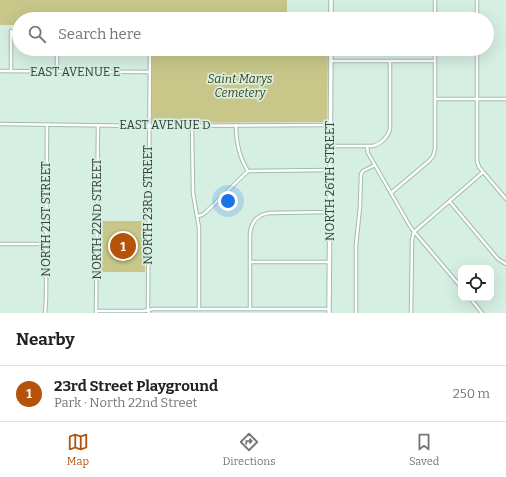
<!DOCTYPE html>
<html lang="en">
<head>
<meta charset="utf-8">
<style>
  :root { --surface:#fff; --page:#f2f2f2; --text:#222; --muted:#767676; --line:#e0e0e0; --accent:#b45309 }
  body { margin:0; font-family:Bitter,serif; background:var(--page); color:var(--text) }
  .controls { position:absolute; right:12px; bottom:12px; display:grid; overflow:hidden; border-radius:8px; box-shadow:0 4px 16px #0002 }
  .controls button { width:36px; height:36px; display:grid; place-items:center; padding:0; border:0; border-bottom:1px solid var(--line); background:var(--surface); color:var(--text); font:20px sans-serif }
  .you { position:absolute; left:228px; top:201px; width:14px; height:14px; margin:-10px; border:3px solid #fff; border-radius:50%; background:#1a73e8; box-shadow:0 0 0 6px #1a73e833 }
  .badge { display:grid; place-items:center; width:26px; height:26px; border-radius:50%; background:var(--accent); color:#fff; font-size:13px; font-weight:700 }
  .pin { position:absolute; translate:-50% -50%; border:2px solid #fff; box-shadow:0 1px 4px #0006 }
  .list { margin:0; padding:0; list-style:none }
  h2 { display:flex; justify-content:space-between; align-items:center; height:52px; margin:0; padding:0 16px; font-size:17px }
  h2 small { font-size:13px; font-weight:400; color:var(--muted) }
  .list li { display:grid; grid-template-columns:26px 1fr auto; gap:12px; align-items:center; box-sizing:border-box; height:56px; padding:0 16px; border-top:1px solid var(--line) }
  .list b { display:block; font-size:15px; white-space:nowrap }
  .list p { margin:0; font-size:13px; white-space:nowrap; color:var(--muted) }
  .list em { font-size:13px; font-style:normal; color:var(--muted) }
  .icon { flex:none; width:22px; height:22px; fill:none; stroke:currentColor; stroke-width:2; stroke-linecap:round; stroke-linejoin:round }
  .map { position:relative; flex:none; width:506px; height:313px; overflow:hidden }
  .search { position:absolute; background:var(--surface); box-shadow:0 4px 16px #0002; left:12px; right:12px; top:12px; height:44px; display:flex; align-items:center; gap:10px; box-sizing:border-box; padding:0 14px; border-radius:22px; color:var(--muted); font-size:15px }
  .sheet { height:108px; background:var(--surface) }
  nav { display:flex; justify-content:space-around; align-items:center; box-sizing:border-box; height:56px; border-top:1px solid var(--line); background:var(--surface); font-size:11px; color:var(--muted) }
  nav a { display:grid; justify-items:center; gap:2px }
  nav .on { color:var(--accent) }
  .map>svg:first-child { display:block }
  .green { fill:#c8c789 }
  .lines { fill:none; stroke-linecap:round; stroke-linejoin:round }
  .street-casing { stroke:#a2bbaf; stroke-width:4.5 }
  .secondary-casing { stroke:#a2bbaf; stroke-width:5.5 }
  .street { stroke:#fff; stroke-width:2.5 }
  .secondary { stroke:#fff; stroke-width:3.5 }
  .labels { text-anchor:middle; stroke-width:3.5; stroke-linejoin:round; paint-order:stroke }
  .street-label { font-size:12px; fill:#343e39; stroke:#d5efe2 }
  .park-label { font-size:12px; font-style:italic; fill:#43421b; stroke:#d5efe2 }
</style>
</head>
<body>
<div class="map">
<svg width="506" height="313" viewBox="0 0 506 313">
  <rect width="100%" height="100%" fill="#d5efe2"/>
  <g class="green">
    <path d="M0 0H287V19H19V25H0Z"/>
    <path d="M152 49H328L327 122 151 123Z"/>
    <rect x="100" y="221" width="45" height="51"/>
  </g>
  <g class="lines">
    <defs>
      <g id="street">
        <path d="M435 19V0"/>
        <path d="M477 19V0"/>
        <path d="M11 31V71"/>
        <path d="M477 49V161L479 167 506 199"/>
        <path d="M331 61H435"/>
        <path d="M0 71 149 72"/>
        <path d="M57 71V49"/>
        <path d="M435 99H506"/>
        <path d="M0 124 149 126 330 125"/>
        <path d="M192 125 193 193 199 228V309"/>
        <path d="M236 125C236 141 239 157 248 171"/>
        <path d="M330 146H373C381 144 388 137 390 129V61"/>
        <path d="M367 146 368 153 411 228 461 287"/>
        <path d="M391 193 430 160 433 156 435 149V49"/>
        <path d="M450 202 498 259 506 264"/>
        <path d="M198 216 202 215 206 212 248 171 330 170"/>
        <path d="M414 232 483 172"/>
        <path d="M0 244H46"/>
        <path d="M250 262H329"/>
        <path d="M470 298 482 313"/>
        <path d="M250 309V234C251 222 258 214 270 213L330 212"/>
        <path d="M96 311H144L153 309H329"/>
        <path d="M45 313 46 300 47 125"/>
        <path d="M96 313 98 125"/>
        <path d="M149 313 148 310V307L150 49"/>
        <path d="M356 313V245L360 207 361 174 363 171 375 165"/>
        <path d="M411 313 412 240 414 232"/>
      </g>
      <g id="secondary">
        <path d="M331 19V0"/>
        <path d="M329 313 331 49"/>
      </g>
    </defs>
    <use href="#street" class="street-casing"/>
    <use href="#secondary" class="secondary-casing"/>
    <use href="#street" class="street"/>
    <use href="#secondary" class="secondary"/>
  </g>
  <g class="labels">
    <g class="street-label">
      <text x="75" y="76">EAST AVENUE E</text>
      <text x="165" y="129">EAST AVENUE D</text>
      <text transform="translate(330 181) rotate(-90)" y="4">NORTH 26TH STREET</text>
      <text transform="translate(148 205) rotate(-90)" y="4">NORTH 23RD STREET</text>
      <text transform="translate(46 219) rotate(-90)" y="4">NORTH 21ST STREET</text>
      <text transform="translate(97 219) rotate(-90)" y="4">NORTH 22ND STREET</text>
    </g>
    <g class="park-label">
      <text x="240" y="83">Saint Marys<tspan x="240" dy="14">Cemetery</tspan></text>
    </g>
  </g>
</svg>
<div class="controls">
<button><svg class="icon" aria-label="locate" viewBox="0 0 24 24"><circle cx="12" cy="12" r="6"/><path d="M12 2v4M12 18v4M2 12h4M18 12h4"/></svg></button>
</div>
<div class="you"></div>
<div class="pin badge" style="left:123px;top:246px">1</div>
<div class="search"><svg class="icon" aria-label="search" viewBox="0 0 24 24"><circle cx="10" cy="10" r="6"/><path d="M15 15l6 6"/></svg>Search here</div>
</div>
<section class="sheet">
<h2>Nearby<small></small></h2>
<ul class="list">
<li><span class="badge">1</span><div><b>23rd Street Playground</b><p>Park · North 22nd Street</p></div><em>250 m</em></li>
</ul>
</section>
<nav>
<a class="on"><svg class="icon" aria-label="map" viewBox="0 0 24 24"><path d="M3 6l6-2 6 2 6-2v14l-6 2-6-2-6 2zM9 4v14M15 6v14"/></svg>Map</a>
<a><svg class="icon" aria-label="directions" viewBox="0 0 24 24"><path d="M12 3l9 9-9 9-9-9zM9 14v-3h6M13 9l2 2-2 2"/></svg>Directions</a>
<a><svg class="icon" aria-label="saved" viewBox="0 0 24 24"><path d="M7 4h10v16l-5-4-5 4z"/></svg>Saved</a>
</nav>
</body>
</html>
